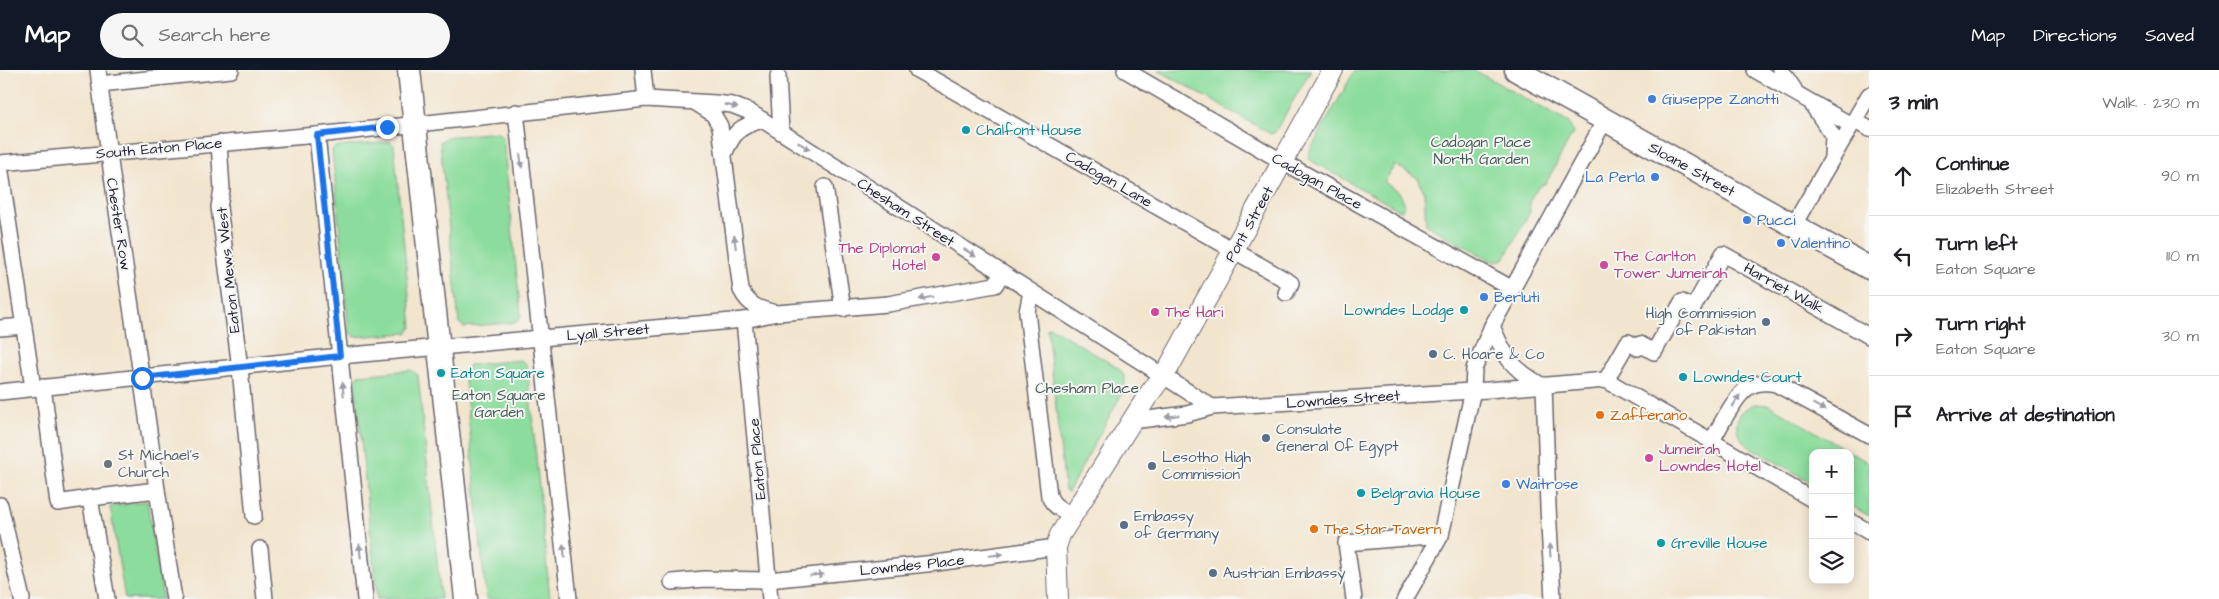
<!DOCTYPE html>
<html lang="en">
<head>
<meta charset="utf-8">
<style>
  :root { --surface:#fff; --page:#f6f6f6; --text:#202124; --muted:#757577; --line:#e0e0e0; --accent:#111827 }
  body { margin:0; font-family:"Architects Daughter",sans-serif; background:var(--page); color:var(--text) }
  .controls { position:absolute; right:15px; bottom:15px; display:grid; overflow:hidden; border-radius:10px; box-shadow:0 2px 12px #0003 }
  .controls button { width:45px; height:45px; display:grid; place-items:center; padding:0; border:0; border-bottom:1px solid var(--line); background:var(--surface); color:var(--text); font:25px sans-serif }
  .stop { position:absolute; width:15px; height:15px; margin:-11px; border:4px solid #1a73e8; border-radius:50%; background:#fff }
  .stop.end { background:#1a73e8; border-color:#fff; box-shadow:0 1px 5px #0008 }
  .list { margin:0; padding:0; list-style:none }
  h2 { display:flex; justify-content:space-between; align-items:center; height:65px; margin:0; padding:0 20px; font-size:21px }
  h2 small { font-size:16px; font-weight:400; color:var(--muted) }
  .list li { display:grid; grid-template-columns:32px 1fr auto; gap:15px; align-items:center; box-sizing:border-box; height:80px; padding:0 20px; border-top:1px solid var(--line) }
  .list b { display:block; font-size:19px; white-space:nowrap }
  .list p { margin:0; font-size:16px; white-space:nowrap; color:var(--muted) }
  .list em { font-size:16px; font-style:normal; color:var(--muted) }
  .icon { flex:none; width:28px; height:28px; fill:none; stroke:currentColor; stroke-width:2; stroke-linecap:round; stroke-linejoin:round }
  .map { position:relative; flex:none; width:1869px; height:529px; overflow:hidden }
  header { display:flex; align-items:center; gap:30px; box-sizing:border-box; height:70px; padding:0 25px; background:var(--accent); color:#fff }
  header strong { font-size:24px }
  nav { display:flex; gap:28px; margin-inline-start:auto; font-size:18px }
  .search { width:350px; height:45px; background:var(--page); display:flex; align-items:center; gap:12px; box-sizing:border-box; padding:0 18px; border-radius:28px; color:var(--muted); font-size:19px }
  main { display:flex }
  aside { flex:1; background:var(--surface) }
  .map>svg:first-child { display:block }
  .green { fill:#8cdd9d; stroke:#57806c }
  .lines { fill:none; stroke-linecap:round; stroke-linejoin:round }
  .street-casing { stroke:#6b666e; stroke-width:18 }
  .secondary-casing { stroke:#6b666e; stroke-width:22 }
  .primary-casing { stroke:#6b666e; stroke-width:25 }
  .street { stroke:#fff; stroke-width:15 }
  .secondary { stroke:#fff; stroke-width:20 }
  .primary { stroke:#fff; stroke-width:22 }
  .oneway { fill:#9c9ca7 }
  .route { stroke:#1a73e8; stroke-width:6 }
  .shop-dot { fill:#3f7fe0; stroke:#f6f6f2; stroke-width:2 }
  .culture-dot { fill:#0f9aa8; stroke:#f6f6f2; stroke-width:2 }
  .hotel-dot { fill:#d1479c; stroke:#f6f6f2; stroke-width:2 }
  .service-dot { fill:#5c6f8a; stroke:#f6f6f2; stroke-width:2 }
  .food-dot { fill:#e8710a; stroke:#f6f6f2; stroke-width:2 }
  .worship-dot { fill:#6b7280; stroke:#f6f6f2; stroke-width:2 }
  .labels { text-anchor:middle; stroke-width:4; stroke-linejoin:round; paint-order:stroke }
  .shop-label { font-size:15px; fill:#366cbe; stroke:#f6f6f2; text-anchor:start }
  .culture-label { font-size:15px; fill:#0d838f; stroke:#f6f6f2; text-anchor:start }
  .park-label { font-size:15px; fill:#425a58; stroke:#f6f6f2 }
  .street-label { font-size:15px; fill:#22223b; stroke:#f6f6f2 }
  .hotel-label { font-size:15px; fill:#b23c85; stroke:#f6f6f2; text-anchor:start }
  .service-label { font-size:15px; fill:#4e5e75; stroke:#f6f6f2; text-anchor:start }
  .food-label { font-size:15px; fill:#c56008; stroke:#f6f6f2; text-anchor:start }
  .worship-label { font-size:15px; fill:#5b616d; stroke:#f6f6f2; text-anchor:start }
</style>
</head>
<body>
<header>
<strong>Map</strong>
<div class="search"><svg class="icon" aria-label="search" viewBox="0 0 24 24"><circle cx="10" cy="10" r="6"/><path d="M15 15l6 6"/></svg>Search here</div>
<nav><a>Map</a><a>Directions</a><a>Saved</a></nav>
</header>
<main>
<div class="map">
<svg width="1869" height="529" viewBox="0 0 1869 529">
  <rect width="100%" height="100%" fill="#f6f6f2"/>
  <filter id="ink" filterUnits="userSpaceOnUse"><feTurbulence type="fractalNoise" baseFrequency=".02" numOctaves="2"/><feDisplacementMap in="SourceGraphic" scale="10" xChannelSelector="R" yChannelSelector="G"/><feConvolveMatrix kernelMatrix="1 2 1 2 8 2 1 2 1" color-interpolation-filters="sRGB"/></filter>
  <filter id="wash" filterUnits="userSpaceOnUse"><feTurbulence type="fractalNoise" baseFrequency=".0096" numOctaves="4" result="noise"/><feDisplacementMap in="SourceGraphic" scale="20" xChannelSelector="R" yChannelSelector="G"/><feGaussianBlur stdDeviation="1.12" result="paint"/><feColorMatrix in="noise" values="0 0 0 0 0 0 0 0 0 0 0 0 0 0 0 0 0 1.4 0 .05"/><feComposite in="paint" operator="in"/></filter>
  <g filter="url(#wash)">
    <rect width="100%" height="100%" fill="#f2e5ce"/>
    <g class="green">
      <path d="M1158 0H1311L1275 62 1271 64Z"/>
      <path d="M1355 0H1474L1569 53 1573 63 1546 113C1534 118 1528 130 1530 142L1504 189 1494 192 1426 155 1424 122 1418 108 1395 95 1384 112 1399 122 1405 134 1401 141 1308 89 1309 82Z"/>
      <path d="M497 62 503 67 521 247 517 252 464 257 459 253 440 72 446 67Z"/>
      <path d="M390 72 394 75 412 257 407 263 355 267 349 262 332 80 335 77Z"/>
      <path d="M1049 256 1118 298C1126 305 1127 314 1122 323L1068 422 1065 420 1047 258Z"/>
      <path d="M521 290 527 295 550 529H486L464 301 469 295Z"/>
      <path d="M411 300 418 305 441 529H377L355 310 359 305Z"/>
      <path d="M1755 334 1769 335 1869 393V446L1850 435V383H1813V413L1748 376C1731 361 1733 342 1755 334Z"/>
      <path d="M147 431 163 529H125L110 437Z"/>
    </g>
  </g>
  <g filter="url(#ink)">
    <g class="lines">
      <defs>
        <g id="street">
          <path d="M98 0C115 141 139 280 157 420"/>
          <path d="M643 0 646 29"/>
          <path d="M917 0 1291 213 1286 223"/>
          <path d="M1125 0 1283 92 1511 218"/>
          <path d="M1755 0 1851 55"/>
          <path d="M1781 0 1794 19"/>
          <path d="M778 6 781 62"/>
          <path d="M100 14 231 0"/>
          <path d="M696 33 713 44 720 56 741 220C749 236 759 239 776 243"/>
          <path d="M1813 36 1833 66 1832 87"/>
          <path d="M516 42 569 529"/>
          <path d="M1854 50 1869 59"/>
          <path d="M317 65 365 529"/>
          <path d="M219 73 222 120 219 137 240 298 254 446"/>
          <path d="M724 84C734 62 739 56 763 50"/>
          <path d="M0 93 317 65 646 29 715 33 732 35 750 42 1212 337"/>
          <path d="M0 96 33 318"/>
          <path d="M825 117 843 239"/>
          <path d="M1793 156 1869 25"/>
          <path d="M1031 222 1027 242 1049 426C1053 436 1061 440 1071 445"/>
          <path d="M744 250 770 529"/>
          <path d="M1492 256C1505 287 1511 298 1541 315"/>
          <path d="M0 258 24 256"/>
          <path d="M1606 310 1628 272 1638 278 1640 274 1654 282 1682 232 1693 238 1723 184 1869 266"/>
          <path d="M1544 315 1548 437 1553 529"/>
          <path d="M43 317 58 433 90 428"/>
          <path d="M0 322 340 286 744 250 777 243 888 234 995 215 1002 203"/>
          <path d="M1132 351 1187 344 1212 337 1488 320 1606 310 1813 430"/>
          <path d="M1711 372C1720 357 1735 325 1749 317 1757 312 1767 312 1776 314L1869 365"/>
          <path d="M0 435 22 529"/>
          <path d="M1850 451 1869 462"/>
          <path d="M260 479 265 529"/>
          <path d="M672 512 705 509 768 510 936 493 1056 477"/>
          <path d="M107 529 90 428 157 420 174 529"/>
          <path d="M1354 529 1346 473 1441 465"/>
          <path d="M1405 529 1441 465 1473 320 1474 299 1492 256 1605 50"/>
        </g>
        <path id="secondary" d="M1058 529 1056 477 1060 465 1147 327 1169 297 1333 0"/>
        <g id="primary">
          <path d="M409 0 466 529"/>
          <path d="M1516 0 1869 198"/>
        </g>
      </defs>
      <use href="#street" class="street-casing"/>
      <use href="#secondary" class="secondary-casing"/>
      <use href="#primary" class="primary-casing"/>
      <use href="#street" class="street"/>
      <use href="#secondary" class="secondary"/>
      <use href="#primary" class="primary"/>
    </g>
    <defs><path id="oneway-solid" d="M-6-.8H1V-3.2L6.5 0L1 3.2V.8H-6Z" transform="scale(1.25)"/></defs>
    <g class="oneway">
      <use href="#oneway-solid" transform="translate(731 36) rotate(13)"/>
      <use href="#oneway-solid" transform="translate(804 76) rotate(32)"/>
      <use href="#oneway-solid" transform="translate(521 91) rotate(83)"/>
      <use href="#oneway-solid" transform="translate(735 172) rotate(-97)"/>
      <use href="#oneway-solid" transform="translate(970 183) rotate(33)"/>
      <use href="#oneway-solid" transform="translate(926 228) rotate(169)"/>
      <use href="#oneway-solid" transform="translate(343 319) rotate(-96)"/>
      <use href="#oneway-solid" transform="translate(1736 331) rotate(-58)"/>
      <use href="#oneway-solid" transform="translate(1819 337) rotate(29)"/>
      <use href="#oneway-solid" transform="translate(1172 346) rotate(173)"/>
      <use href="#oneway-solid" transform="translate(1550 480) rotate(-94)"/>
      <use href="#oneway-solid" transform="translate(360 481) rotate(-96)"/>
      <use href="#oneway-solid" transform="translate(564 481) rotate(-96)"/>
      <use href="#oneway-solid" transform="translate(996 485) rotate(-8)"/>
      <use href="#oneway-solid" transform="translate(817 505) rotate(-6)"/>
    </g>
  </g>
  <g class="lines" filter="url(#ink)">
    <path class="route" d="M142 308 340 286 317 65 387 57"/>
  </g>
  <g class="shop-dot">
    <circle cx="1652" cy="29" r="5"/>
    <circle cx="1655" cy="107" r="5"/>
    <circle cx="1747" cy="150" r="5"/>
    <circle cx="1781" cy="173" r="5"/>
    <circle cx="1484" cy="227" r="5"/>
    <circle cx="1506" cy="414" r="5"/>
  </g>
  <g class="culture-dot">
    <circle cx="966" cy="60" r="5"/>
    <circle cx="1464" cy="240" r="5"/>
    <circle cx="441" cy="303" r="5"/>
    <circle cx="1683" cy="307" r="5"/>
    <circle cx="1361" cy="423" r="5"/>
    <circle cx="1661" cy="473" r="5"/>
  </g>
  <g class="hotel-dot">
    <circle cx="936" cy="187" r="5"/>
    <circle cx="1604" cy="195" r="5"/>
    <circle cx="1155" cy="242" r="5"/>
    <circle cx="1649" cy="388" r="5"/>
  </g>
  <g class="service-dot">
    <circle cx="1766" cy="252" r="5"/>
    <circle cx="1433" cy="284" r="5"/>
    <circle cx="1266" cy="368" r="5"/>
    <circle cx="1152" cy="396" r="5"/>
    <circle cx="1124" cy="455" r="5"/>
    <circle cx="1213" cy="503" r="5"/>
  </g>
  <g class="food-dot">
    <circle cx="1600" cy="345" r="5"/>
    <circle cx="1314" cy="459" r="5"/>
  </g>
  <circle class="worship-dot" cx="108" cy="394" r="5"/>
  <g class="labels">
    <g class="shop-label">
      <text x="1662" y="34">Giuseppe Zanotti</text>
      <text x="1645" y="112" text-anchor="end">La Perla</text>
      <text x="1757" y="155">Pucci</text>
      <text x="1791" y="178">Valentino</text>
      <text x="1494" y="232">Berluti</text>
      <text x="1516" y="419">Waitrose</text>
    </g>
    <g class="culture-label">
      <text x="976" y="65">Chalfont House</text>
      <text x="1454" y="245" text-anchor="end">Lowndes Lodge</text>
      <text x="451" y="308">Eaton Square</text>
      <text x="1693" y="312">Lowndes Court</text>
      <text x="1371" y="428">Belgravia House</text>
      <text x="1671" y="478">Greville House</text>
    </g>
    <g class="park-label">
      <text x="1481" y="77">Cadogan Place<tspan x="1481" dy="17">North Garden</tspan></text>
      <text x="1087" y="323">Chesham Place</text>
      <text x="499" y="330">Eaton Square<tspan x="499" dy="17">Garden</tspan></text>
    </g>
    <g class="street-label">
      <text transform="translate(159 78) rotate(-5)" y="5">South Eaton Place</text>
      <text transform="translate(1692 99) rotate(29)" y="5">Sloane Street</text>
      <text transform="translate(1109 109) rotate(30)" y="5">Cadogan Lane</text>
      <text transform="translate(1317 111) rotate(29)" y="5">Cadogan Place</text>
      <text transform="translate(906 142) rotate(33)" y="5">Chesham Street</text>
      <text transform="translate(119 154) rotate(81)" y="5">Chester Row</text>
      <text transform="translate(1249 154) rotate(-61)" y="5">Pont Street</text>
      <text transform="translate(228 200) rotate(-96)" y="5">Eaton Mews West</text>
      <text transform="translate(1784 218) rotate(29)" y="5">Harriet Walk</text>
      <text transform="translate(608 262) rotate(-5)" y="5">Lyall Street</text>
      <text transform="translate(1343 329) rotate(-4)" y="5">Lowndes Street</text>
      <text transform="translate(757 389) rotate(-95)" y="5">Eaton Place</text>
      <text transform="translate(912 495) rotate(-6)" y="5">Lowndes Place</text>
    </g>
    <g class="hotel-label">
      <text x="926" y="183" text-anchor="end">The Diplomat<tspan x="926" dy="17">Hotel</tspan></text>
      <text x="1614" y="191">The Carlton<tspan x="1614" dy="17">Tower Jumeirah</tspan></text>
      <text x="1165" y="247">The Hari</text>
      <text x="1659" y="384">Jumeirah<tspan x="1659" dy="17">Lowndes Hotel</tspan></text>
    </g>
    <g class="service-label">
      <text x="1756" y="248" text-anchor="end">High Commission<tspan x="1756" dy="17">of Pakistan</tspan></text>
      <text x="1443" y="289">C. Hoare &amp; Co</text>
      <text x="1276" y="364">Consulate<tspan x="1276" dy="17">General Of Egypt</tspan></text>
      <text x="1162" y="392">Lesotho High<tspan x="1162" dy="17">Commission</tspan></text>
      <text x="1134" y="451">Embassy<tspan x="1134" dy="17">of Germany</tspan></text>
      <text x="1223" y="508">Austrian Embassy</text>
    </g>
    <g class="food-label">
      <text x="1610" y="350">Zafferano</text>
      <text x="1324" y="464">The Star Tavern</text>
    </g>
    <g class="worship-label">
      <text x="118" y="390">St Michael's<tspan x="118" dy="17">Church</tspan></text>
    </g>
  </g>
</svg>
<div class="controls">
<button>+</button>
<button>−</button>
<button><svg class="icon" aria-label="layers" viewBox="0 0 24 24"><path d="M12 4l9 5-9 5-9-5zM3 14l9 5 9-5"/></svg></button>
</div>
<div class="stop" style="left:142px;top:308px"></div>
<div class="stop end" style="left:387px;top:57px"></div>
</div>
<aside>
<h2>3 min<small>Walk · 230 m</small></h2>
<ul class="list">
<li><svg class="icon" aria-label="ahead" viewBox="0 0 24 24"><path d="M12 20V5M6 11l6-6 6 6"/></svg><div><b>Continue</b><p>Elizabeth Street</p></div><em>90 m</em></li>
<li><svg class="icon" aria-label="left" viewBox="0 0 24 24"><path d="M17 20v-9H6M10 6l-5 5 5 5"/></svg><div><b>Turn left</b><p>Eaton Square</p></div><em>110 m</em></li>
<li><svg class="icon" aria-label="right" viewBox="0 0 24 24"><path d="M7 20v-9h11M14 6l5 5-5 5"/></svg><div><b>Turn right</b><p>Eaton Square</p></div><em>30 m</em></li>
<li><svg class="icon" aria-label="arrive" viewBox="0 0 24 24"><path d="M6 21V4h12l-3 4 3 4H6"/></svg><div><b>Arrive at destination</b></div></li>
</ul>
</aside>
</main>
</body>
</html>
